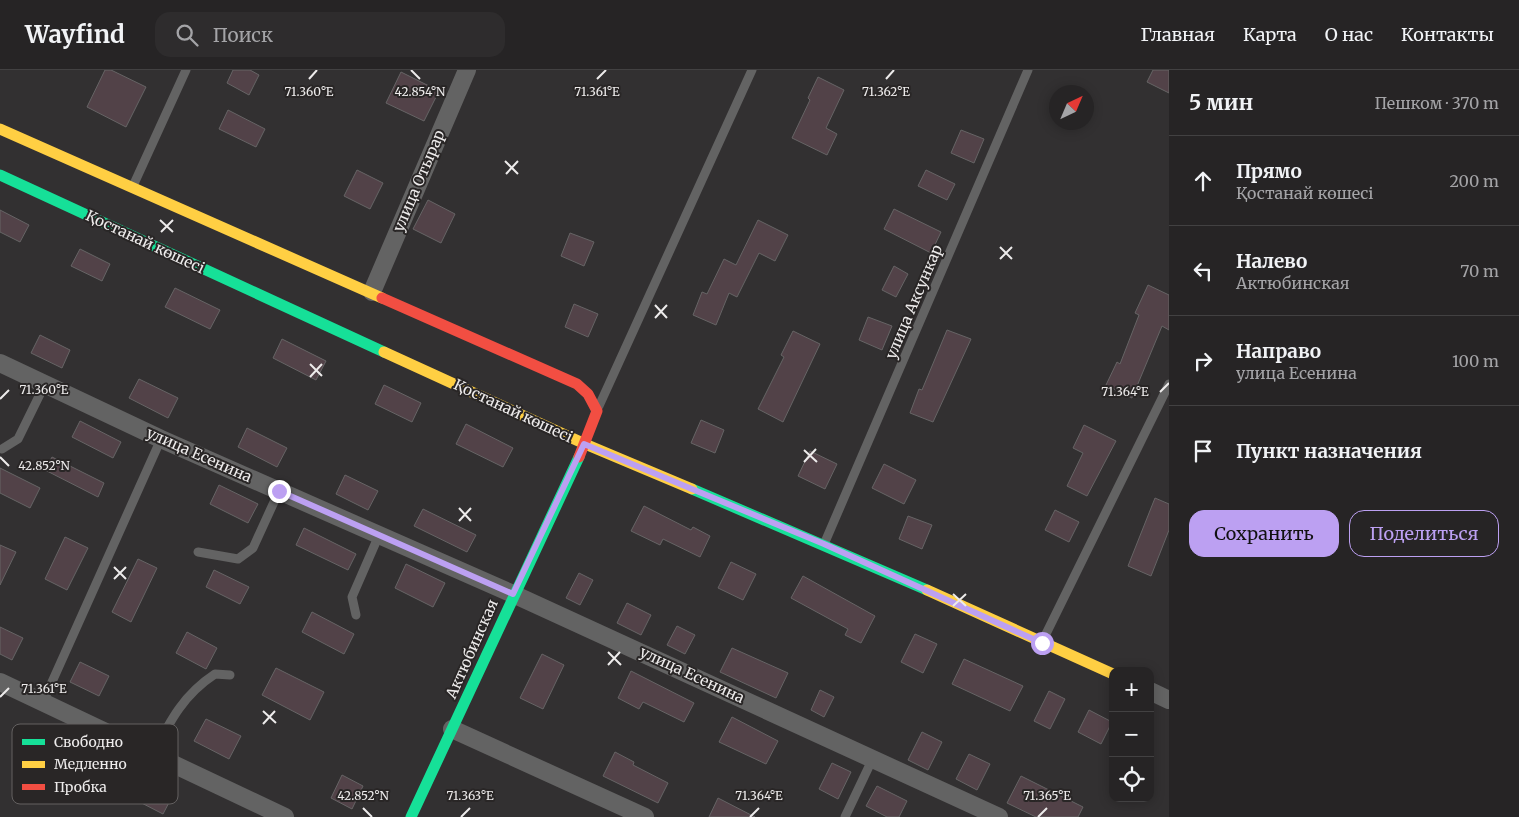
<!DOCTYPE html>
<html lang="ru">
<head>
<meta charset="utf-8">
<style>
  :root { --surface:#262425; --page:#2e2c2d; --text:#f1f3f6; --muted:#a4a4a7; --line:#424142; --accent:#bca0f2 }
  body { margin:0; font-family:Merriweather,serif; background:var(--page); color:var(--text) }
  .controls { position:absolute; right:15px; bottom:15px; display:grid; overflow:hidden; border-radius:10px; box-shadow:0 2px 12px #0003 }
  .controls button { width:45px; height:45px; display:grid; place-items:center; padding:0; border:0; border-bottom:1px solid var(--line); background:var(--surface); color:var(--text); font:25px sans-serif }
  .compass { position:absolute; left:1049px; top:15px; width:45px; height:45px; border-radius:50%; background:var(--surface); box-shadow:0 2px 12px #0003; rotate:44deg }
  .stop { position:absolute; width:15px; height:15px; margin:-11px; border:4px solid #bca0f2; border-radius:50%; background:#fff }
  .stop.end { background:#bca0f2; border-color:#fff; box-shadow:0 1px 5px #0008 }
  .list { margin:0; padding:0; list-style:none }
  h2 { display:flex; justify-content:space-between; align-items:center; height:65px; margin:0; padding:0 20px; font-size:21px }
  h2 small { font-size:16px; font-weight:400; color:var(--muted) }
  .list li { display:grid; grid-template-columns:32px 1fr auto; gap:15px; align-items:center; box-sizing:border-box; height:90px; padding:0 20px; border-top:1px solid var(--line) }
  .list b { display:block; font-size:19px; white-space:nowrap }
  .list p { margin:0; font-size:16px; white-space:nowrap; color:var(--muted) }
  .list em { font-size:16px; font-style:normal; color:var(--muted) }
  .actions { display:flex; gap:10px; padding:15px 20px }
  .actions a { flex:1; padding:11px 0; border:1px solid var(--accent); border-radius:15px; text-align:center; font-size:18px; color:var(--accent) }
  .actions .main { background:var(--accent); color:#111 }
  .icon { flex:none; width:28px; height:28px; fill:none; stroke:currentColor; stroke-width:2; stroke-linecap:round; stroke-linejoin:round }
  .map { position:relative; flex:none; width:1169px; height:747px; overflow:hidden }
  header { display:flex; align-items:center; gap:30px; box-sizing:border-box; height:70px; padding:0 25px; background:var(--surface); border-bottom:1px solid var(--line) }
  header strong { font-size:24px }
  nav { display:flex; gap:28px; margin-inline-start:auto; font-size:18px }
  .search { width:350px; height:45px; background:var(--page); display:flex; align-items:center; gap:12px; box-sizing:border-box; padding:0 18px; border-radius:15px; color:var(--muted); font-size:19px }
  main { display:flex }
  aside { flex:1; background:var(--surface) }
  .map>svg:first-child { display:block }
  .building { fill:#524248; stroke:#666465 }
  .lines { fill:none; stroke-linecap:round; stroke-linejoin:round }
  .lane { stroke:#636363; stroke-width:9 }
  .street { stroke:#636363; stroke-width:18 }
  .fast { stroke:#16e098; stroke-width:11 }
  .slow { stroke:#ffcf43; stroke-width:11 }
  .jam { stroke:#f24e42; stroke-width:11 }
  .route { stroke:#bca0f2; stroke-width:6 }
  .ticks { fill:none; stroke:#edebeb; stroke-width:2 }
  .labels { text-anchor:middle; stroke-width:4; stroke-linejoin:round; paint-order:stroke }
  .street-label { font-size:15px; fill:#edebeb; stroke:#292626 }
  .key { fill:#292626; stroke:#646161; stroke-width:1 }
  .key-label { font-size:14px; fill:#edebeb }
  .ticks-label { font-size:12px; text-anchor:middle; fill:#edebeb; stroke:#292626; stroke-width:4; stroke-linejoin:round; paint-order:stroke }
</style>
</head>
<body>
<header>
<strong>Wayfind</strong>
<div class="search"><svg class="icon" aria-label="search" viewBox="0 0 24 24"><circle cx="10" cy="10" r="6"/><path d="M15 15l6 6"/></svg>Поиск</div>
<nav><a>Главная</a><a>Карта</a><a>О нас</a><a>Контакты</a></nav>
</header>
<main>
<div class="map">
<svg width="1169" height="747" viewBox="0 0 1169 747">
  <rect width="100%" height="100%" fill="#323031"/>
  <g class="building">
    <path d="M105 0H111L146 17 126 57 87 37Z"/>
    <path d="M233 0H250L259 5 249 25 227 13Z"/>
    <path d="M1153 0H1169V23L1147 12Z"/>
    <path d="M401 2 439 21 424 51 386 33Z"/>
    <path d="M818 7 844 20 826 58 837 64 827 85 792 68 810 30 808 28Z"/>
    <path d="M228 40 265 59 256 77 219 59Z"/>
    <path d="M961 60 984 69 974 93 951 83Z"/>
    <path d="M357 100 383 113 370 139 344 126Z"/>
    <path d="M926 100 955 114 947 130 918 116Z"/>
    <path d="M428 130 455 144 441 173 413 159Z"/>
    <path d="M894 139 941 162 931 183 884 159Z"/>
    <path d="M0 140 29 155 20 172 0 162Z"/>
    <path d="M758 150 788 165 775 191 759 183 737 227 729 223 716 255 693 245 702 222 707 224 724 189 736 195Z"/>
    <path d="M570 163 594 172 584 196 561 186Z"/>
    <path d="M80 179 110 194 102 211 71 196Z"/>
    <path d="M894 196 908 204 896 227 882 220Z"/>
    <path d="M1148 215 1169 225V260L1162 256 1132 328 1106 315 1117 292 1120 294 1139 245 1135 243Z"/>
    <path d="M175 218 220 240 210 259 165 237Z"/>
    <path d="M574 234 598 244 588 267 565 257Z"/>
    <path d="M868 247 892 256 882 280 859 270Z"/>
    <path d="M947 260 971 269 933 352 910 343 919 319 922 320Z"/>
    <path d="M793 261 820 274 783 352 758 339 784 287 781 285Z"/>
    <path d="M40 265 70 280 62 298 31 283Z"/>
    <path d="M282 269 326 291 316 310 273 288Z"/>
    <path d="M139 309 178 328 168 348 129 328Z"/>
    <path d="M384 315 421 333 412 352 375 334Z"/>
    <path d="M701 350 724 360 715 383 691 373Z"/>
    <path d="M80 351 121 372 113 388 72 367Z"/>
    <path d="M466 354 513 378 503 397 456 374Z"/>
    <path d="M1084 355 1116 371 1087 426 1067 416 1083 383 1073 378Z"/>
    <path d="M247 358 287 378 277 397 238 377Z"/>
    <path d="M810 381 837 394 825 419 798 406Z"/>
    <path d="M52 387 104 413 98 427 45 400Z"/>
    <path d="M884 394 916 410 904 434 872 418Z"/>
    <path d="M0 398 40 418 30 438 0 423Z"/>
    <path d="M345 405 378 421 368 440 336 424Z"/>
    <path d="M219 415 258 434 248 453 210 434Z"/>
    <path d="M1155 428 1169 434V460L1151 506 1128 496Z"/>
    <path d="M644 436 691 460 693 457 710 466 700 487 663 469 660 475 631 461Z"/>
    <path d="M423 439 476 465 467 482 414 456Z"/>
    <path d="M1055 440 1079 452 1069 472 1045 460Z"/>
    <path d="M908 446 932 455 922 479 899 469Z"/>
    <path d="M304 458 356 484 348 500 296 475Z"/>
    <path d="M65 467 88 478 67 520 45 509Z"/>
    <path d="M0 475 16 482 0 515Z"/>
    <path d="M138 489 157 498 131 552 112 542Z"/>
    <path d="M731 492 756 504 743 530 718 518Z"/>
    <path d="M406 494 445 513 433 537 395 518Z"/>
    <path d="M214 500 249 517 240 534 206 517Z"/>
    <path d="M579 503 593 510 580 535 566 528Z"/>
    <path d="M803 506 875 546 861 573 845 565 848 559 791 528Z"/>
    <path d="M627 533 651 545 641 565 617 553Z"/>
    <path d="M312 542 354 564 344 584 302 562Z"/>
    <path d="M677 556 695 565 685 584 667 575Z"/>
    <path d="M0 557 23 568 12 590 0 584Z"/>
    <path d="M187 562 217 578 206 599 176 583Z"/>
    <path d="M915 564 937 574 923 603 901 592Z"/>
    <path d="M732 578 788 603 776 628 720 602Z"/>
    <path d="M542 584 564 595 543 639 520 628Z"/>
    <path d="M964 589 1023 616 1010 641 952 614Z"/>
    <path d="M80 592 109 606 99 626 70 612Z"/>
    <path d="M276 598 324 622 310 650 262 625Z"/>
    <path d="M631 601 694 633 684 652 643 632 639 639 618 628Z"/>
    <path d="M820 620 834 627 824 647 811 640Z"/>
    <path d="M1049 621 1065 629 1050 659 1034 651Z"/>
    <path d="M1089 640 1112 652 1101 674 1078 662Z"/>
    <path d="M732 647 778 671 766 694 719 672Z"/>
    <path d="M206 649 241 666 229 689 194 671Z"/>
    <path d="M922 662 942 672 928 700 908 690Z"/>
    <path d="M615 682 634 692 633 695 668 713 658 733 603 706Z"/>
    <path d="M969 684 990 694 977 720 956 709Z"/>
    <path d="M832 693 851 702 838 729 819 719Z"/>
    <path d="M142 704 175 721 163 744 130 727Z"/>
    <path d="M342 705 363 716 352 739 331 728Z"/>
    <path d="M1021 706 1083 737 1078 747H1036L1007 733Z"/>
    <path d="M877 716 907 731 899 747H887L866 736Z"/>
    <path d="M718 728 755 747H709Z"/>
  </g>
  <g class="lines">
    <g class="lane">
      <path d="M133 116 186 0"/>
      <path d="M599 336 752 0"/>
      <path d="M2 379 18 369 45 314"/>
      <path d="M825 472 1028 0"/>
      <path d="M198 482 238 489 253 478 279 421"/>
      <path d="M356 545 352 527 379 465"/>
      <path d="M1043 570 1169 314"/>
      <path d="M43 632 161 369"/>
      <path d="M153 684C170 651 183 625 215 604L230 605"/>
      <path d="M845 747 873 688"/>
    </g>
    <g class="street">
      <path d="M372 222 467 0"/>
      <path d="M0 293 161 369 513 524 999 747"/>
      <path d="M0 612 285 747"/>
      <path d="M1150 621 1169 630"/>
      <path d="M452 659 645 747"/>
    </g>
    <g class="fast">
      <path d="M0 105 384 282"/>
      <path d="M692 419 927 520"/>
      <path d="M411 747 579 387"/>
    </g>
    <g class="slow">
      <path d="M0 59 382 228"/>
      <path d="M384 282 585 374 692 419"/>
      <path d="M927 520 1113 604"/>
    </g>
    <path class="jam" d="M382 228 577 314 588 324 597 341 579 387"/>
  </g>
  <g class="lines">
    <path class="route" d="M279 421 513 524 584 374 824 474 1042 573"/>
  </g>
  <path class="ticks" d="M411 0 420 9M309 9 317 0M597 9 606 0M886 9 894 0M505 91 518 104M506 104 518 91M160 150 173 162M161 162 173 150M1000 177 1012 189M1000 189 1012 177M655 235 667 248M655 248 667 235M310 294 322 306M310 307 322 294M1160 322 1169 313M0 329 9 320M804 380 817 392M0 387 9 396M804 392 816 379M459 438 471 451M459 451 471 438M114 497 126 509M114 509 126 497M953 524 966 536M953 536 966 524M608 582 621 595M608 595 620 582M0 627 9 618M263 641 276 653M263 654 275 641M363 738 372 747M461 747 470 738M750 747 759 738M1038 747 1047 738"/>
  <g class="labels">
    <g class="street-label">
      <text transform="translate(419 111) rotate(-67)" y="5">улица Отырар</text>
      <text transform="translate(145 172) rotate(25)" y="5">Қостанай көшесі</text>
      <text transform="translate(914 232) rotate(-67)" y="5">улица Аксункар</text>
      <text transform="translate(513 341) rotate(25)" y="5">Қостанай көшесі</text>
      <text transform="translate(199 385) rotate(24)" y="5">улица Есенина</text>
      <text transform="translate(472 579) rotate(-66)" y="5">Актюбинская</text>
      <text transform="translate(692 605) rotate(25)" y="5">улица Есенина</text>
    </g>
  </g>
  <rect x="12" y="654" width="166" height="80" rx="8" class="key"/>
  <rect x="22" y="669" width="23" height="6" fill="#16e098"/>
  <rect x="22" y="691" width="23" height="7" fill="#ffcf43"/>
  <rect x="22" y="714" width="23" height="6" fill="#f24e42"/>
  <g class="key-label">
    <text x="54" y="677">Свободно</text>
    <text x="54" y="699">Медленно</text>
    <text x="54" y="722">Пробка</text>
  </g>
  <g class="ticks-label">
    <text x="420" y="26">42.854°N</text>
    <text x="309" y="26">71.360°E</text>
    <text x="597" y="26">71.361°E</text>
    <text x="886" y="26">71.362°E</text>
    <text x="44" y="324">71.360°E</text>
    <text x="1125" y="326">71.364°E</text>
    <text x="44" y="400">42.852°N</text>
    <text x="44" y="623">71.361°E</text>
    <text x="470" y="730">71.363°E</text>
    <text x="759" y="730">71.364°E</text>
    <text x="1047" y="730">71.365°E</text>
    <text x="363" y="730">42.852°N</text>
  </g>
</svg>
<div class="controls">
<button>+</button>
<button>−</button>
<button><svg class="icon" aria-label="locate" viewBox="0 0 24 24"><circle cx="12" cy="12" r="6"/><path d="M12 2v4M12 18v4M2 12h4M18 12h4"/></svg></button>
</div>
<svg class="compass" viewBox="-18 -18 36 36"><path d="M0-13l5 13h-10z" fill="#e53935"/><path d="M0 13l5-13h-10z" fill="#a4a4a7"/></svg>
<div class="stop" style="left:1042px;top:573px"></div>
<div class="stop end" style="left:279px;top:421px"></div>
</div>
<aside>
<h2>5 мин<small>Пешком · 370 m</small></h2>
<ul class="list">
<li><svg class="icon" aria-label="ahead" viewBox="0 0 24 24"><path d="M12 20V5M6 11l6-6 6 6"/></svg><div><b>Прямо</b><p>Қостанай көшесі</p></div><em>200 m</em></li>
<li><svg class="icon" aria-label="left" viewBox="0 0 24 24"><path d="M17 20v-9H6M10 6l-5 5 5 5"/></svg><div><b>Налево</b><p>Актюбинская</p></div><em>70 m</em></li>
<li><svg class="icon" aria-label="right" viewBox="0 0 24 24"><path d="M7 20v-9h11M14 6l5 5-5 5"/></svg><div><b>Направо</b><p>улица Есенина</p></div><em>100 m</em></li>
<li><svg class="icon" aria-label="arrive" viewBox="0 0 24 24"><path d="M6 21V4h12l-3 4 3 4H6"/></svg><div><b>Пункт назначения</b></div></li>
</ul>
<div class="actions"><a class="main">Сохранить</a><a>Поделиться</a></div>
</aside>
</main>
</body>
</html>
